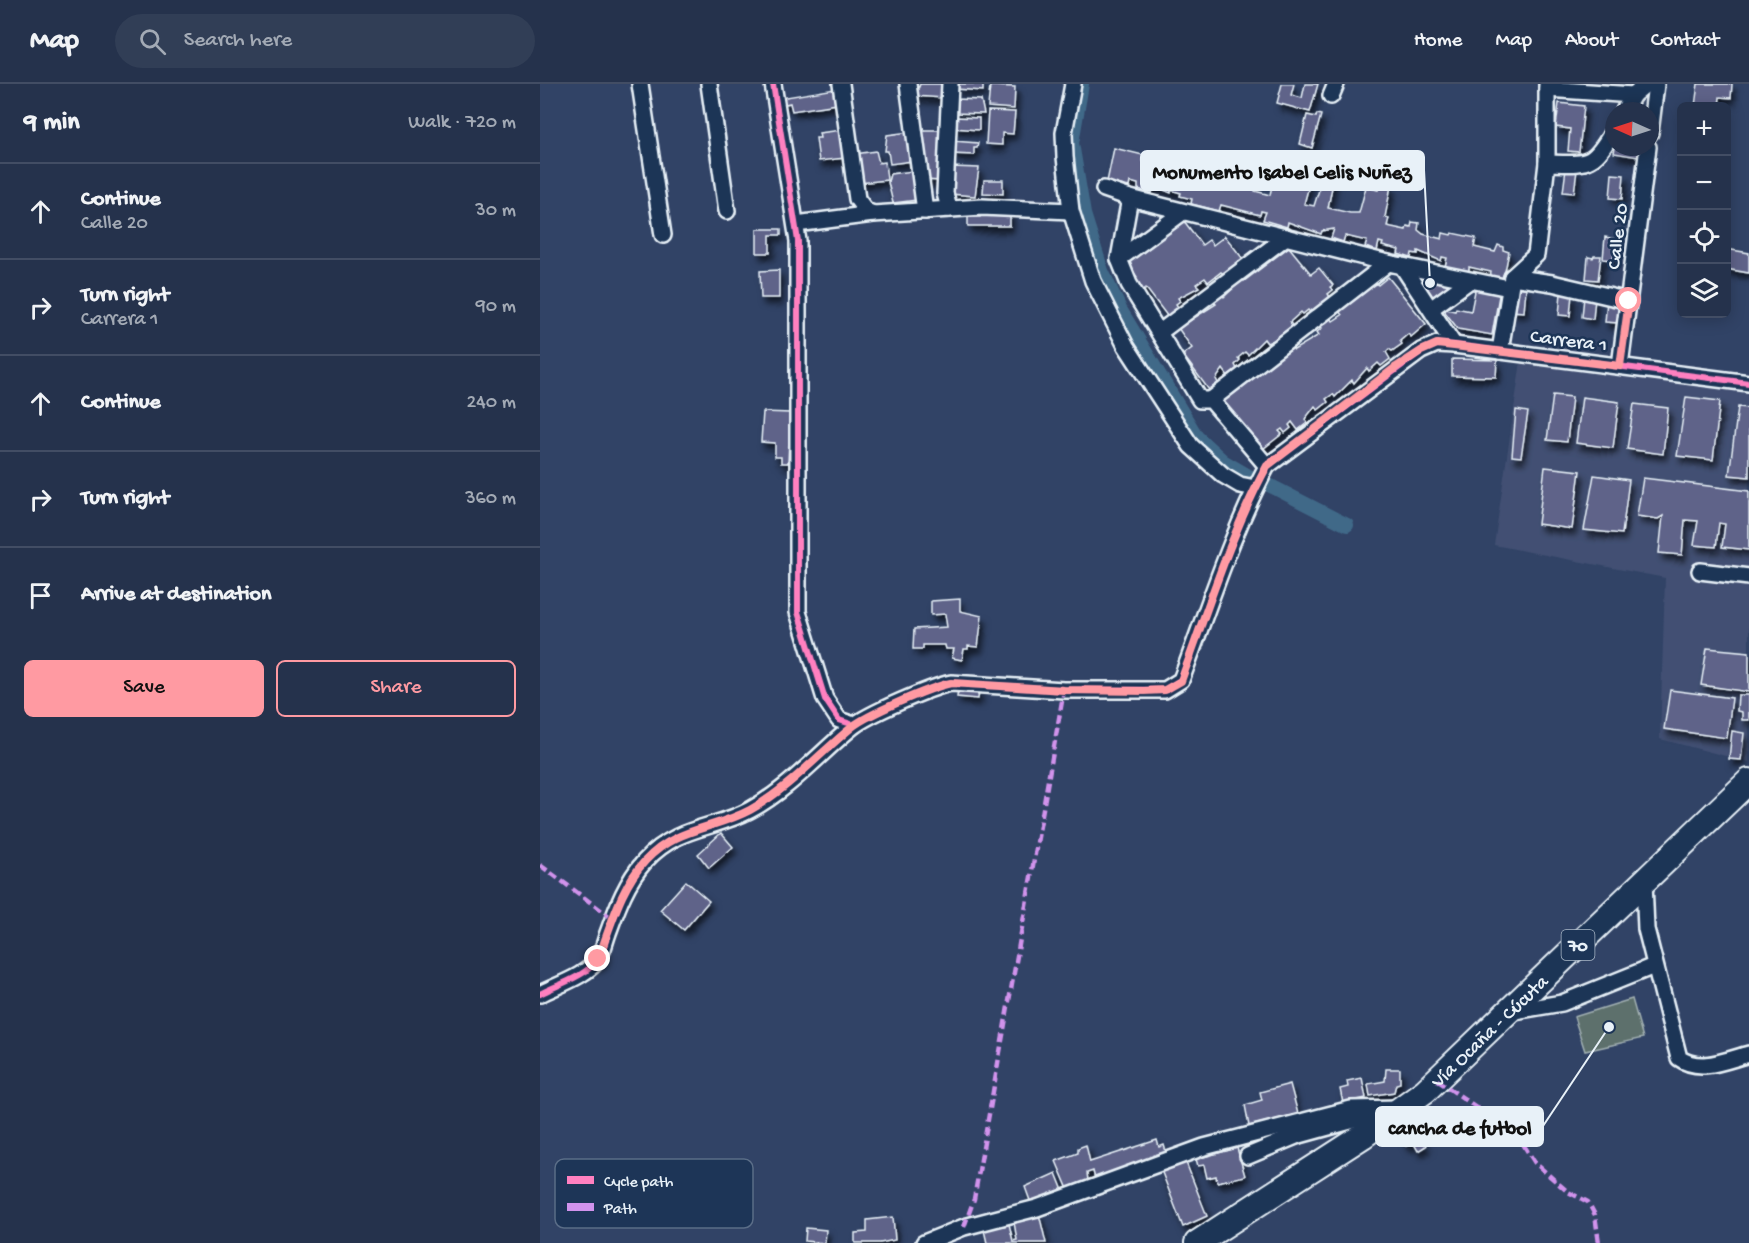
<!DOCTYPE html>
<html lang="en">
<head>
<meta charset="utf-8">
<style>
  :root { --surface:#25324c; --page:#313e56; --text:#f1f3f6; --muted:#a3aab5; --line:#424d64; --accent:#ff9aa2 }
  body { margin:0; font-family:"Gochi Hand",sans-serif; background:var(--page); color:var(--text) }
  .controls { position:absolute; right:18px; top:18px; display:grid; overflow:hidden; border-radius:9px; box-shadow:0 3px 15px #0003 }
  .controls button { width:54px; height:54px; display:grid; place-items:center; padding:0; border:0; border-bottom:2px solid var(--line); background:var(--surface); color:var(--text); font:30px sans-serif }
  .compass { position:absolute; left:1065px; top:18px; width:54px; height:54px; border-radius:50%; background:var(--surface); box-shadow:0 3px 15px #0003; rotate:273deg }
  .stop { position:absolute; width:18px; height:18px; margin:-14px; border:4px solid #ff9aa2; border-radius:50%; background:#fff }
  .stop.end { background:#ff9aa2; border-color:#fff; box-shadow:0 2px 6px #0008 }
  .list { margin:0; padding:0; list-style:none }
  h2 { display:flex; justify-content:space-between; align-items:center; height:78px; margin:0; padding:0 24px; font-size:26px }
  h2 small { font-size:20px; font-weight:400; color:var(--muted) }
  .list li { display:grid; grid-template-columns:39px 1fr auto; gap:18px; align-items:center; box-sizing:border-box; height:96px; padding:0 24px; border-top:2px solid var(--line) }
  .list b { display:block; font-size:22px; white-space:nowrap }
  .list p { margin:0; font-size:20px; white-space:nowrap; color:var(--muted) }
  .list em { font-size:20px; font-style:normal; color:var(--muted) }
  .actions { display:flex; gap:12px; padding:18px 24px }
  .actions a { flex:1; padding:14px 0; border:2px solid var(--accent); border-radius:9px; text-align:center; font-size:21px; color:var(--accent) }
  .actions .main { background:var(--accent); color:#111 }
  .icon { flex:none; width:33px; height:33px; fill:none; stroke:currentColor; stroke-width:2; stroke-linecap:round; stroke-linejoin:round }
  .map { position:relative; flex:none; width:1209px; height:1159px; overflow:hidden }
  header { display:flex; align-items:center; gap:36px; box-sizing:border-box; height:84px; padding:0 30px; background:var(--surface); border-bottom:2px solid var(--line) }
  header strong { font-size:28px }
  nav { display:flex; gap:33px; margin-inline-start:auto; font-size:21px }
  .search { width:420px; height:54px; background:var(--page); display:flex; align-items:center; gap:15px; box-sizing:border-box; padding:0 21px; border-radius:33px; color:var(--muted); font-size:22px }
  main { display:flex }
  aside { flex:1; background:var(--surface) }
  .map>svg:first-child { display:block }
  .built { fill:#425073 }
  .green { fill:#5d706c; stroke:#a2b0b2; stroke-width:1.5 }
  .lines { fill:none; stroke-linecap:round; stroke-linejoin:round }
  .canal { stroke:#406988; stroke-width:14 }
  .building { fill:#5f6389; stroke:#e8f1f8; stroke-width:1.5; filter:url(#shadow) }
  .street-casing { stroke:#e8f1f8; stroke-width:20 }
  .primary-casing { stroke:#e8f1f8; stroke-width:28 }
  .street { stroke:#1d3557; stroke-width:15 }
  .primary { stroke:#1d3557; stroke-width:24 }
  .quiet { stroke:#d193ec; stroke-width:4.5; stroke-dasharray:9 4.5; stroke-linecap:butt }
  .cycleway-casing { stroke:#1d3557; stroke-width:10 }
  .cycleway { stroke:#ff80c0; stroke-width:6 }
  .route { stroke:#ff9aa2; stroke-width:8 }
  .labels { text-anchor:middle; stroke-width:5; stroke-linejoin:round; paint-order:stroke }
  .shield { fill:#1d3557; stroke:#abb9c8; stroke-width:1.5 }
  .shield-label { font-size:18px; font-weight:bold; fill:#e8f1f8 }
  .street-label { font-size:20px; fill:#e8f1f8; stroke:#1d3557 }
  .key { fill:#1d3557; stroke:#5a6d87; stroke-width:1.5 }
  .key-label { font-size:16px; fill:#e8f1f8 }
  .leader { fill:none; stroke:#e8f1f8; stroke-width:2 }
  .callout-dot { fill:#e8f1f8; stroke:#1d3557; stroke-width:2 }
  .callout { fill:#e8f1f8; stroke:#e8f1f8; stroke-width:2 }
  .callout-label { font-size:21px; text-anchor:middle; font-weight:bold; fill:#111 }
</style>
</head>
<body>
<header>
<strong>Map</strong>
<div class="search"><svg class="icon" aria-label="search" viewBox="0 0 24 24"><circle cx="10" cy="10" r="6"/><path d="M15 15l6 6"/></svg>Search here</div>
<nav><a>Home</a><a>Map</a><a>About</a><a>Contact</a></nav>
</header>
<main>
<aside>
<h2>9 min<small>Walk · 720 m</small></h2>
<ul class="list">
<li><svg class="icon" aria-label="ahead" viewBox="0 0 24 24"><path d="M12 20V5M6 11l6-6 6 6"/></svg><div><b>Continue</b><p>Calle 20</p></div><em>30 m</em></li>
<li><svg class="icon" aria-label="right" viewBox="0 0 24 24"><path d="M7 20v-9h11M14 6l5 5-5 5"/></svg><div><b>Turn right</b><p>Carrera 1</p></div><em>90 m</em></li>
<li><svg class="icon" aria-label="ahead" viewBox="0 0 24 24"><path d="M12 20V5M6 11l6-6 6 6"/></svg><div><b>Continue</b></div><em>240 m</em></li>
<li><svg class="icon" aria-label="right" viewBox="0 0 24 24"><path d="M7 20v-9h11M14 6l5 5-5 5"/></svg><div><b>Turn right</b></div><em>360 m</em></li>
<li><svg class="icon" aria-label="arrive" viewBox="0 0 24 24"><path d="M6 21V4h12l-3 4 3 4H6"/></svg><div><b>Arrive at destination</b></div></li>
</ul>
<div class="actions"><a class="main">Save</a><a>Share</a></div>
</aside>
<div class="map">
<svg width="1209" height="1159" viewBox="0 0 1209 1159">
  <defs>
    <filter id="shadow"><feDropShadow dx="3.5" dy="6" stdDeviation="3" flood-color="#0009"/></filter>
  </defs>
  <rect width="100%" height="100%" fill="#314366"/>
  <filter id="ink" filterUnits="userSpaceOnUse"><feTurbulence type="fractalNoise" baseFrequency=".0167" numOctaves="2"/><feDisplacementMap in="SourceGraphic" scale="12" xChannelSelector="R" yChannelSelector="G"/><feConvolveMatrix kernelMatrix="1 2 1 2 8 2 1 2 1" color-interpolation-filters="sRGB"/></filter>
  <g filter="url(#ink)">
    <path class="built" d="M981 277 1209 304V678L1120 655 1125 494 954 461Z"/>
    <path class="green" d="M1092 915 1103 954 1045 967 1034 933Z"/>
    <g class="lines">
      <g class="canal">
        <path d="M542 0 532 59 544 130 562 187 580 225 657 353 683 377 714 395"/>
        <path d="M725 399 807 441"/>
      </g>
    </g>
    <g class="building">
      <path d="M380 0H405L404 14 374 12 375 3H379Z"/>
      <path d="M416 0H443V7L416 5Z"/>
      <path d="M742 0H754L751 11 762 14 765 0H778L770 28 737 19Z"/>
      <path d="M1158 0H1192L1191 14 1180 13 1179 22H1155Z"/>
      <path d="M450 2 475 3 474 25 448 23Z"/>
      <path d="M295 5 297 20 252 27 250 19 241 21 240 14Z"/>
      <path d="M415 15 441 16 444 30 414 29Z"/>
      <path d="M1019 19 1044 22 1039 68 1028 67 1030 45 1016 43Z"/>
      <path d="M448 27 475 28 473 50 462 49V61L446 60Z"/>
      <path d="M777 30 781 31 772 64 760 60 767 31 776 33Z"/>
      <path d="M414 33 439 34V46L413 44Z"/>
      <path d="M302 46 305 74 279 77 276 54H280L279 49Z"/>
      <path d="M379 46H402L400 97 385 96Z"/>
      <path d="M369 48 372 77 350 80 348 67H345L347 51Z"/>
      <path d="M413 57 438 59 437 64H434V71L412 70Z"/>
      <path d="M1075 63H1099L1098 73 1074 69Z"/>
      <path d="M574 64 603 71 602 77 608 78 609 74 626 77 624 87 640 90 642 81 656 85 655 90 664 91 665 87 671 88V94L680 96 682 91 699 95 698 103 702 104 704 96 716 99 715 107 730 111 734 92 770 98 764 120 774 122 784 90 794 93 788 124 810 129H819L826 103 838 106 840 100 851 102 845 133 849 134 847 142 866 146 867 142 871 143 872 138 879 139 878 146 883 150 902 155 903 149 911 151 912 149 936 154 934 163 955 168 958 161 963 163V166L969 168 963 197 950 194 951 188 929 183V189L905 183 907 174 902 173 901 177 878 167V170L872 169 871 174 858 170 859 166 842 162 843 159 839 158 837 167 825 163 827 157 805 152 803 158 791 154 794 145 782 147 781 150 748 138 747 143 723 136 726 128 721 127 720 131 681 121 679 127 651 120 652 115 640 112 641 109 631 106V109L614 102 612 109 598 105V100L590 98 589 103 567 98Z"/>
      <path d="M336 67 339 79 345 78 347 96 319 99 315 70Z"/>
      <path d="M411 83 439 84 435 112 410 110Z"/>
      <path d="M1026 85 1037 86 1034 109 1023 108Z"/>
      <path d="M373 87 377 116 353 119 348 98 350 90Z"/>
      <path d="M1072 90 1084 91 1082 115 1070 114Z"/>
      <path d="M444 96H463V110L443 109Z"/>
      <path d="M440 126 470 127V142H428V133H440Z"/>
      <path d="M644 137 662 161 669 156 673 161 685 152 703 175 685 191 681 188 668 198 665 194 656 200 659 203 638 214 640 217 636 220 639 225 628 233 606 204 602 207 594 196 597 193 586 176Z"/>
      <path d="M217 145H241V151H230V169H217Z"/>
      <path d="M1065 153 1076 155 1073 176 1063 175Z"/>
      <path d="M749 163 771 190 779 184 793 201 790 203 793 206 788 210 790 213 772 230 768 226 763 230 761 228 750 238 752 242 734 256 727 259 724 255 708 271 705 268 698 274 700 276 695 281 697 285 688 292 683 285 676 295 678 299 669 306 643 271 652 264 638 244 676 220 673 216 681 209 684 213 703 195 704 197Z"/>
      <path d="M1186 165 1209 169V189L1186 185Z"/>
      <path d="M1054 172H1061L1058 196 1046 195 1048 173 1053 174Z"/>
      <path d="M239 186V214H221L220 187Z"/>
      <path d="M874 191 910 200 892 215Z"/>
      <path d="M848 193 886 240 871 253 868 250 860 257 862 260 852 267 849 265 846 268 850 275 841 282 838 279 829 287 827 284 814 299 812 296 795 313 793 310 786 315 788 318 778 326 775 322 765 335 767 339 758 346 752 338 749 341 751 344 745 349 742 345 739 347 742 350 719 368 679 318 753 264 754 266 779 251 777 248 782 244 780 242 790 233 793 237 802 231 798 226 835 198 838 201Z"/>
      <path d="M936 202 960 206 952 251 918 245 905 228 906 225 915 227 916 224 931 227Z"/>
      <path d="M973 203 986 204 984 228 971 227Z"/>
      <path d="M1021 209 1032 210 1030 232 1019 231Z"/>
      <path d="M1044 213 1055 214 1053 235 1042 233Z"/>
      <path d="M1067 216 1080 217 1078 239 1065 238Z"/>
      <path d="M912 275 957 276 956 293 912 292Z"/>
      <path d="M1013 311 1032 313 1027 358 1007 356Z"/>
      <path d="M1042 313 1079 318 1073 364 1036 359Z"/>
      <path d="M1146 313 1180 317 1173 376 1137 372Z"/>
      <path d="M1094 320 1128 324 1123 370 1087 365Z"/>
      <path d="M1198 323 1209 324V393L1189 391Z"/>
      <path d="M976 326 988 328 981 373 972 372Z"/>
      <path d="M223 328 250 329 248 379H241V373H235V359L221 358Z"/>
      <path d="M1005 383 1040 387 1032 445 998 440Z"/>
      <path d="M1054 391 1089 396 1082 450 1044 446Z"/>
      <path d="M1103 394 1209 407V466L1182 463 1185 440 1179 439 1176 463 1154 461 1158 437 1145 436 1142 471 1119 469 1123 432 1118 435 1097 432Z"/>
      <path d="M420 515V527L442 532 438 563 428 562V565H424L422 576 412 574 414 565H406L405 561H383V565H373L374 545 407 543 405 530 391 531V517Z"/>
      <path d="M1167 564 1209 568V608L1161 601Z"/>
      <path d="M418 604 439 606 438 615 417 613Z"/>
      <path d="M1130 606 1192 614 1187 654 1124 645Z"/>
      <path d="M1198 611H1209V636H1202V628L1197 627Z"/>
      <path d="M1192 647 1204 649 1201 676 1189 675Z"/>
      <path d="M181 749 193 763 169 784 158 770Z"/>
      <path d="M146 797 169 817 144 846 120 826Z"/>
      <path d="M846 985H860V999L856 1000 854 1008 830 1012 828 1000 845 997Z"/>
      <path d="M822 994 826 1014 803 1019 800 1005 808 1003 807 997Z"/>
      <path d="M750 1000 758 1030 709 1042 705 1021 722 1016 720 1008Z"/>
      <path d="M875 1043 886 1062 878 1067 873 1058 866 1062 861 1051Z"/>
      <path d="M617 1056 619 1063 624 1061 627 1071 555 1095 553 1087 547 1089 548 1097 528 1105 516 1077 538 1069V1064L546 1061 550 1078Z"/>
      <path d="M697 1064 705 1092 677 1098 676 1092 667 1094 664 1081 658 1082 656 1075Z"/>
      <path d="M645 1076 667 1132 643 1143 621 1086Z"/>
      <path d="M516 1089 524 1109 492 1122 485 1103Z"/>
      <path d="M499 1130 506 1159H447L444 1146 469 1140 473 1157 477 1156 474 1138Z"/>
      <path d="M353 1133 355 1156 340 1159H315V1149L327 1148V1136Z"/>
      <path d="M266 1144 286 1146 285 1159 265 1157Z"/>
    </g>
    <g class="lines">
      <defs>
        <g id="street">
          <path d="M100 0 123 151"/>
          <path d="M169 0 187 127"/>
          <path d="M233 0 258 157V528L285 615 299 636 314 641"/>
          <path d="M301 0 317 115 326 127 333 130"/>
          <path d="M368 0 385 127"/>
          <path d="M533 0 524 49 525 73 531 127 553 197 586 262 651 362 683 391 700 401 715 404"/>
          <path d="M1007 5 1093 11 1106 0"/>
          <path d="M791 12 796 0"/>
          <path d="M1084 27 1093 11"/>
          <path d="M1110 49 1116 0"/>
          <path d="M1007 79C1049 80 1053 83 1074 45"/>
          <path d="M564 105 590 114 848 179 969 204"/>
          <path d="M590 114 579 175 589 200 660 316H671L727 382"/>
          <path d="M409 125 405 109 410 0"/>
          <path d="M256 140 333 130 442 123 531 127"/>
          <path d="M579 175 643 128"/>
          <path d="M862 182 914 261"/>
          <path d="M972 193 1012 199 1089 217"/>
          <path d="M892 224 929 197"/>
          <path d="M620 248 746 153"/>
          <path d="M960 267 972 193 996 171 1007 79V0"/>
          <path d="M1080 282 1108 63"/>
          <path d="M671 316 848 179"/>
          <path d="M1160 487 1209 493"/>
          <path d="M1104 798 1106 845 1139 974C1160 989 1186 976 1209 970"/>
          <path d="M0 910C17 901 47 892 58 875 63 868 65 857 68 849 77 824 86 798 105 777 138 741 173 746 210 726 249 705 278 671 312 643 328 630 391 603 411 599L524 606H625L641 596C668 525 691 450 727 382L881 267 897 260 914 261 1209 299"/>
          <path d="M969 928 1022 919 1114 882"/>
          <path d="M708 1072 756 1052 814 1036 832 1026"/>
          <path d="M384 1159 424 1143 497 1124 664 1063 811 1025 859 1024"/>
        </g>
        <g id="primary">
          <path id="s1" d="M657 1159 823 1052 885 1007 1209 697"/>
        </g>
      </defs>
      <use href="#street" class="street-casing"/>
      <use href="#primary" class="primary-casing"/>
      <use href="#street" class="street"/>
      <use href="#primary" class="primary"/>
      <g class="quiet">
        <path d="M0 781 73 835"/>
        <path d="M897 996 978 1052 995 1079 1028 1108 1048 1118 1055 1131 1059 1159"/>
        <path d="M424 1143 434 1115 524 606"/>
      </g>
      <defs>
        <g id="cycleway">
          <path d="M233 0 258 157V528L285 615 299 636 314 641"/>
          <path d="M0 910C17 901 47 892 58 875 63 868 65 857 68 849 77 824 86 798 105 777 138 741 173 746 210 726 249 705 278 671 312 643 328 630 391 603 411 599L524 606H625L641 596C668 525 691 450 727 382L881 267 897 260 914 261 1209 299"/>
        </g>
      </defs>
      <use href="#cycleway" class="cycleway-casing"/>
      <use href="#cycleway" class="cycleway"/>
    </g>
  </g>
  <g class="lines" filter="url(#ink)">
    <path class="route" d="M58 875C71 842 80 804 105 777 136 743 173 746 210 726 248 705 278 671 312 643 328 630 391 603 411 599L524 606 604 607 625 606 641 597C668 525 690 450 727 382L856 283 881 267 897 260 1080 282 1089 217"/>
  </g>
  <g class="labels">
    <rect class="shield" x="1021.5" y="846" width="33" height="30" rx="4.5"/>
    <g class="shield-label">
      <text x="1038" y="867">70</text>
    </g>
    <g class="street-label">
      <text transform="translate(1076 152) rotate(-83)" y="7">Calle 20</text>
      <text transform="translate(1029 255) rotate(7)" y="7">Carrera 1</text>
      <text dy="7" stroke="none"><textPath href="#s1" startOffset="362">Vía Ocaña - Cúcuta</textPath></text>
    </g>
  </g>
  <rect x="15" y="1075" width="198" height="69" rx="9" class="key"/>
  <rect x="27" y="1092" width="27" height="8" fill="#ff80c0"/>
  <rect x="27" y="1119" width="27" height="8" fill="#d193ec"/>
  <g class="key-label">
    <text x="64" y="1102">Cycle path</text>
    <text x="64" y="1129">Path</text>
  </g>
  <path class="leader" d="M890 199L884 86M1069 943L1003 1042"/>
  <g class="callout-dot">
    <circle cx="890" cy="199" r="6"/>
    <circle cx="1069" cy="943" r="6"/>
  </g>
  <g class="callout">
    <rect x="601" y="67" width="283" height="39" rx="6"/>
    <rect x="836" y="1023" width="167" height="39" rx="6"/>
  </g>
  <g class="callout-label">
    <text x="742" y="94">Monumento Isabel Celis Nuñez</text>
    <text x="920" y="1050">cancha de futbol</text>
  </g>
</svg>
<div class="controls">
<button>+</button>
<button>−</button>
<button><svg class="icon" aria-label="locate" viewBox="0 0 24 24"><circle cx="12" cy="12" r="6"/><path d="M12 2v4M12 18v4M2 12h4M18 12h4"/></svg></button>
<button><svg class="icon" aria-label="layers" viewBox="0 0 24 24"><path d="M12 4l9 5-9 5-9-5zM3 14l9 5 9-5"/></svg></button>
</div>
<svg class="compass" viewBox="-18 -18 36 36"><path d="M0-13l5 13h-10z" fill="#e53935"/><path d="M0 13l5-13h-10z" fill="#a3aab5"/></svg>
<div class="stop" style="left:1089px;top:217px"></div>
<div class="stop end" style="left:58px;top:875px"></div>
</div>
</main>
</body>
</html>
